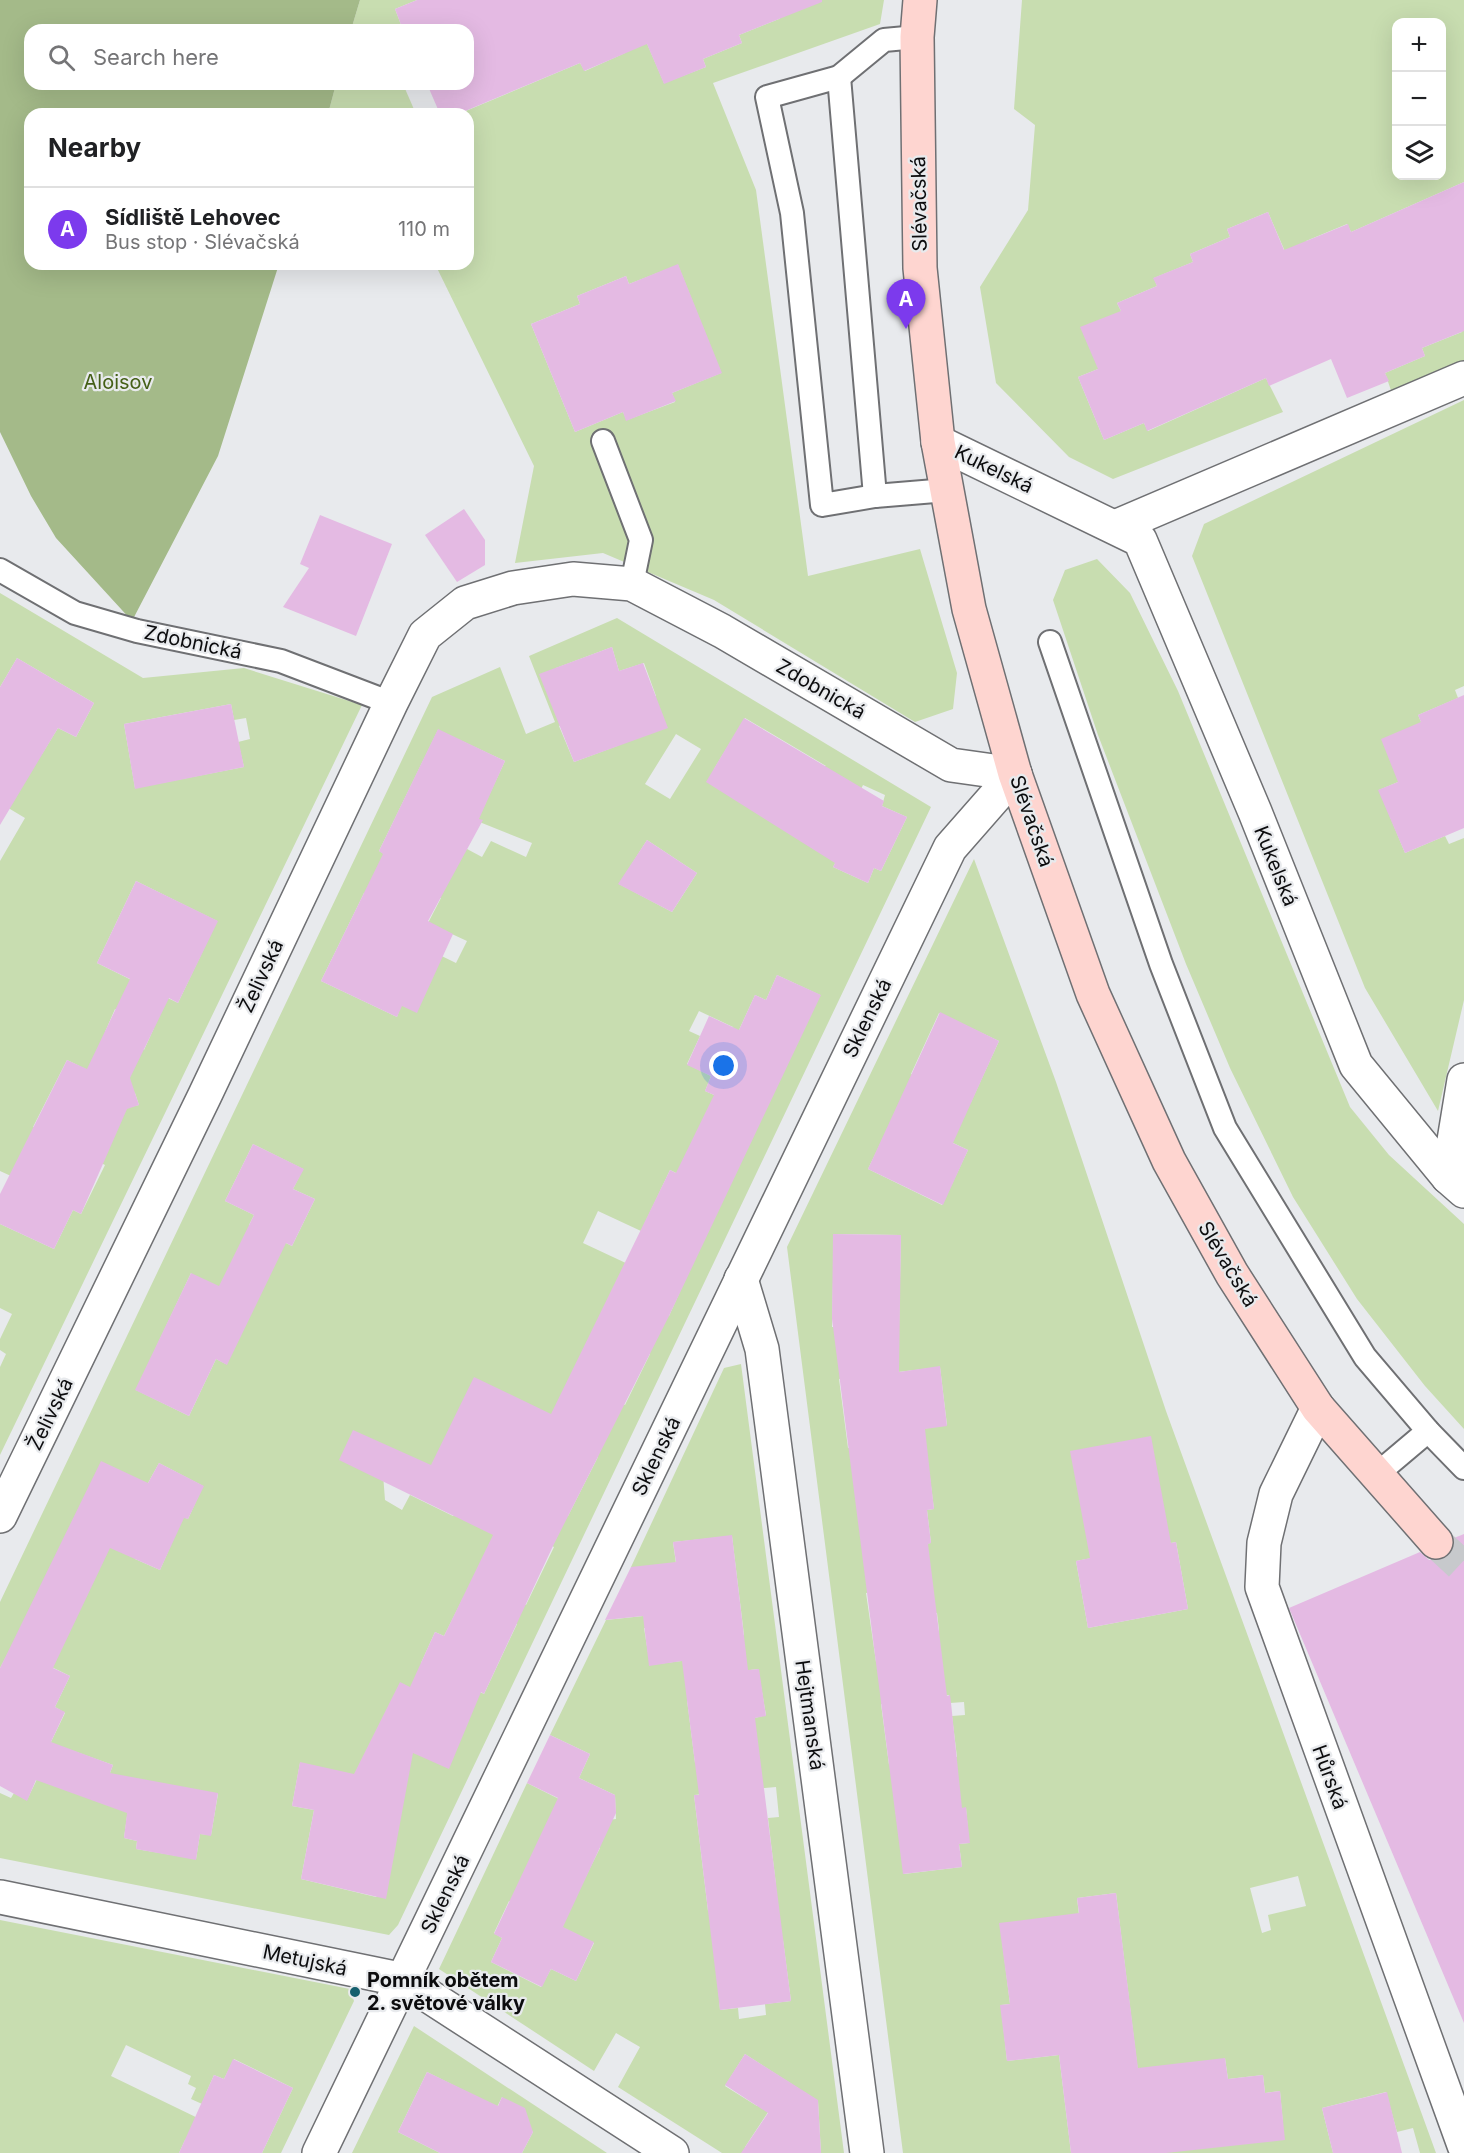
<!DOCTYPE html>
<html lang="en">
<head>
<meta charset="utf-8">
<style>
  :root { --surface:#fff; --page:#f6f6f6; --text:#202124; --muted:#757577; --line:#e0e0e0; --accent:#7c3aed }
  body { margin:0; font-family:Inter,sans-serif; background:var(--page); color:var(--text) }
  .controls { position:absolute; right:18px; top:18px; display:grid; overflow:hidden; border-radius:12px; box-shadow:0 6px 24px #0002 }
  .controls button { width:54px; height:54px; display:grid; place-items:center; padding:0; border:0; border-bottom:2px solid var(--line); background:var(--surface); color:var(--text); font:30px sans-serif }
  .you { position:absolute; left:724px; top:1066px; width:21px; height:21px; margin:-15px; border:4px solid #fff; border-radius:50%; background:#1a73e8; box-shadow:0 0 0 9px #1a73e833 }
  .badge { display:grid; place-items:center; width:39px; height:39px; border-radius:50%; background:var(--accent); color:#fff; font-size:20px; font-weight:700 }
  .pin { position:absolute; translate:-50% -50px; filter:drop-shadow(0 2px 3px #0008) }
  .pin::after { content:''; position:absolute; top:32px; width:21px; height:18px; background:inherit; clip-path:polygon(0 0,100% 0,50% 100%) }
  .list { margin:0; padding:0; list-style:none }
  h2 { display:flex; justify-content:space-between; align-items:center; height:78px; margin:0; padding:0 24px; font-size:26px }
  h2 small { font-size:20px; font-weight:400; color:var(--muted) }
  .list li { display:grid; grid-template-columns:39px 1fr auto; gap:18px; align-items:center; box-sizing:border-box; height:84px; padding:0 24px; border-top:2px solid var(--line) }
  .list b { display:block; font-size:22px; white-space:nowrap }
  .list p { margin:0; font-size:20px; white-space:nowrap; color:var(--muted) }
  .list em { font-size:20px; font-style:normal; color:var(--muted) }
  .icon { flex:none; width:33px; height:33px; fill:none; stroke:currentColor; stroke-width:2; stroke-linecap:round; stroke-linejoin:round }
  .map { position:relative; flex:none; width:1464px; height:2153px; overflow:hidden }
  .search { position:absolute; background:var(--surface); box-shadow:0 6px 24px #0002; left:24px; top:24px; width:450px; height:66px; display:flex; align-items:center; gap:15px; box-sizing:border-box; padding:0 21px; border-radius:18px; color:var(--muted); font-size:22px }
  .panel { position:absolute; background:var(--surface); box-shadow:0 6px 24px #0002; left:24px; top:108px; width:450px; height:162px; border-radius:18px }
  .map>svg:first-child { display:block }
  .green { fill:#c8ddb0; fill-rule:evenodd }
  .forest { fill:#a4ba89 }
  .building { fill:#e4bae3 }
  .lines { fill:none; stroke-linecap:round; stroke-linejoin:round }
  .secondary-tunnel { stroke:#c7c9cc; stroke-width:33; stroke-dasharray:33 16; stroke-linecap:butt }
  .lane-casing { stroke:#6f7073; stroke-width:26 }
  .street-casing { stroke:#6f7073; stroke-width:36 }
  .secondary-casing { stroke:#6f7073; stroke-width:36 }
  .lane { stroke:#fff; stroke-width:22 }
  .street { stroke:#fff; stroke-width:33 }
  .secondary { stroke:#fed5d0; stroke-width:33 }
  .poi-dot { fill:#16606e; stroke:#e8eaed; stroke-width:2 }
  .labels { text-anchor:middle; stroke-width:4.5; stroke-linejoin:round; paint-order:stroke }
  .street-label { font-size:20px; fill:#0c0c0e; stroke:#e8eaed }
  .park-label { font-size:20px; fill:#456018; stroke:#e8eaed }
  .poi-label { font-size:20px; font-weight:bold; fill:#0c0c0e; stroke:#e8eaed; text-anchor:start }
</style>
</head>
<body>
<div class="map">
<svg width="1464" height="2153" viewBox="0 0 1464 2153">
  <rect width="100%" height="100%" fill="#e8eaed"/>
  <g class="green">
    <path d="M360 0H417L395 9 403 30H351Z"/>
    <path d="M801 0H884L880 24 713 83 756 190 808 576 920 549 957 673 953 709 915 722 714 600 603 553 515 563 534 466 435 264H468V114H438L458 105 461 113 580 63 585 71 625 53 633 11 664 83 706 67 703 59 742 43 739 35 779 19ZM678 265 721 373 672 393 675 402 627 420 623 412 575 432 531 324 580 304 577 296 626 276 629 284Z"/>
    <path d="M1022 0H1464V182L1351 232 1347 224 1306 241 1299 284 1268 212 1227 229 1230 237 1190 254 1193 262 1154 278 1157 286 1117 303 1121 311 1098 369 1078 377 1104 440 1144 423 1148 431 1266 378 1283 412 1113 479 1069 457 996 383 980 287 1028 210 1035 125 1014 109ZM1396 22H1442V176H1396Z"/>
    <path d="M336 84H403L416 114H328Z"/>
    <path d="M1464 322V366L1394 399 1385 373 1425 356 1422 348 1462 332Z"/>
    <path d="M1464 400V686L1455 690 1458 698 1418 715 1421 722 1398 782 1379 790 1405 853 1445 836 1449 844 1464 838V1000L1438 1111 1365 988 1192 556 1204 524Z"/>
    <path d="M1097 559 1130 593 1178 691 1350 1107 1389 1155 1464 1224V1429L1425 1386 1357 1299 1293 1197 1230 1068 1186 964 1098 735 1053 600 1065 570Z"/>
    <path d="M0 593 143 678 244 668 362 705 0 1455V1367L6 1354 0 1350V1339L12 1314 0 1308V1224L54 1249 73 1210 81 1214 105 1165 35 1130 11 1176 0 1171V861L25 818 0 803 42 754 58 728 76 737 94 703 17 658 0 687ZM231 704 234 720 246 718 250 739 238 742 244 767 135 788 124 724ZM136 881 217 921 178 1003 97 963ZM115 1009 154 1028 144 1050 105 1032ZM67 1060 135 1093 139 1105 33 1127Z"/>
    <path d="M617 618 931 807 398 1925 389 1935 0 1858V1793L11 1798 14 1793 27 1800 38 1777 35 1775 65 1713 55 1707 70 1676 11 1647 0 1668V1602L432 697 500 667 526 734 555 722 529 656ZM612 647 619 671 644 663 656 696 607 716 617 746 574 762 559 726 574 720 556 668ZM745 718 826 766 714 769ZM438 730 505 761 477 821 532 843 526 857 491 841 482 857 467 849 439 881 379 851ZM676 734 701 749 670 799 645 784ZM863 785 885 795 882 806 907 817 881 871 874 868 868 883 833 867 841 852 842 829ZM647 840 697 873 672 912 619 884ZM364 893 441 898 428 923 467 941 456 963 421 946 397 1017 321 981ZM777 975 820 995 739 1030 755 995 766 1000ZM699 1011 733 1027 751 1140 714 1095 705 1091 711 1076 687 1064 700 1036 689 1031ZM253 1144 303 1169 293 1189 315 1199 292 1246 249 1225 254 1215 225 1201ZM670 1170 710 1190 696 1256 669 1316 626 1296 630 1265 583 1243 598 1211 641 1231ZM191 1273 226 1364 216 1359 189 1416 136 1390ZM595 1327 650 1354 625 1405 609 1397ZM598 1457 568 1516 527 1495ZM159 1463 203 1486 188 1519 178 1515 170 1547 160 1570 135 1559 148 1483ZM383 1474 455 1514 453 1516 410 1495 402 1510 385 1500ZM515 1528 554 1547 526 1605 487 1586ZM463 1598 517 1624 484 1694 421 1663 435 1632 444 1636ZM68 1749 113 1765 99 1802ZM300 1763 387 1888 376 1897 301 1879 314 1810 292 1806ZM218 1794 211 1835 200 1834 196 1859 136 1849 137 1841 124 1838 128 1809Z"/>
    <path d="M974 859 1056 1082 1166 1411 1436 2153H1420L1413 2128 1397 2132 1386 2092 1322 2108 1333 2153H1148L1116 1893 1077 1898 1082 1941 1000 1924 1010 2004 1001 2005 1007 2061 1059 2055 1071 2153H903L787 1247ZM939 1013 999 1041 971 1102 911 1074ZM894 1115 968 1150 942 1205 868 1169ZM834 1234 901 1235 899 1327H832ZM940 1367 947 1425 903 1432 904 1441 848 1448 839 1379ZM930 1478 934 1509 927 1510 931 1543 863 1551ZM1176 1542 1188 1609 1088 1628 1076 1561ZM923 1586 927 1613H937L939 1630 932 1655 876 1662 866 1593ZM949 1695 950 1703 964 1702 965 1715 952 1716 957 1757 889 1765 881 1704ZM895 1807 966 1808 969 1843 959 1844 962 1867 904 1874ZM1298 1876 1306 1906 1268 1915 1271 1930 1262 1933 1250 1888ZM1225 2058 1228 2079 1263 2075 1265 2093 1280 2091 1283 2124 1191 2083Z"/>
    <path d="M741 1364 844 2153H821L818 2101 745 2054 725 2086 757 2106H772L745 2147 754 2153H722L618 2087 640 2047 616 2033 594 2071 439 1969 527 1783 561 1800 583 1882 600 1848 599 1821 616 1819 615 1795 579 1778 590 1754 550 1735 606 1620 662 1614 631 1567 724 1368ZM732 1536 744 1635 689 1660 650 1665 644 1628 684 1622 673 1542ZM758 1669 766 1715 755 1718 695 1763 687 1700 720 1695 717 1674ZM776 1787 779 1817 768 1818 776 1885 767 1887 754 1907 708 1911 694 1795ZM509 1901 594 1943 576 1981 551 1969 541 1987 491 1962 502 1938 494 1933ZM783 1940 791 2001 765 2004 766 2015 739 2019 738 2008 720 2010 715 1948Z"/>
    <path d="M0 1920 350 1989 354 2001 281 2153H262L293 2088 234 2059 224 2079 214 2075 206 2093 211 2108 191 2099 196 2088 188 2084 191 2076 126 2045 111 2076 206 2122 185 2140 179 2153H0Z"/>
    <path d="M414 2026 607 2153H522L533 2132 502 2097 497 2107 427 2072 398 2132 440 2153H352Z"/>
  </g>
  <path class="forest" d="M0 0H360L351 30H30V84H336L328 114H30V264H279L218 456 132 621 56 538 31 496 0 432Z"/>
  <g class="building">
    <path d="M417 0H822V2L739 35 742 43 703 59 706 67 664 84 647 44 584 71 580 63 458 114H440L427 84H468V30H403L395 9Z"/>
    <path d="M1464 182V331L1422 348 1425 356 1385 373 1389 381 1347 398 1331 359 1269 386 1266 378 1147 431 1144 423 1104 440 1078 377 1098 369 1080 327 1121 311 1117 303 1157 286 1153 278 1193 262 1190 254 1230 237 1227 229 1268 212 1284 250 1348 224 1351 232Z"/>
    <path d="M678 264 722 373 672 393 676 401 626 421 623 412 575 432 531 324 580 304 577 296 626 276 629 284Z"/>
    <path d="M464 509 485 540V565L457 582 425 535Z"/>
    <path d="M320 515 392 544 356 636 283 607 309 568 300 564Z"/>
    <path d="M612 647 619 671 643 663 668 728 574 762 539 674Z"/>
    <path d="M17 658 94 703 76 737 58 728 0 825V687Z"/>
    <path d="M1464 695V828L1405 853 1378 790 1398 782 1381 739 1421 722 1418 715Z"/>
    <path d="M231 704 244 767 135 789 124 724Z"/>
    <path d="M744 718 884 801 882 806 907 817 881 871 874 868 868 883 833 867 835 863 706 782Z"/>
    <path d="M438 729 505 761 479 819 483 820 428 921 453 934 417 1013 402 1006 397 1017 321 981 383 854 379 851Z"/>
    <path d="M647 840 697 873 672 912 618 884Z"/>
    <path d="M136 881 218 921 178 1003 169 998 130 1078 139 1105 127 1109 81 1214 73 1210 54 1249 0 1224V1194L67 1060 87 1069 130 979 97 963Z"/>
    <path d="M777 975 821 995 669 1316 553 1546 484 1694 481 1692 449 1769 413 1753 386 1899 301 1879 314 1810 292 1806 300 1762 354 1774 400 1682 410 1687 435 1632 444 1636 493 1535 339 1460 353 1430 431 1465 474 1377 551 1414 670 1170 676 1173 714 1095 705 1091 711 1076 687 1065 709 1016 739 1030 755 995 766 1000Z"/>
    <path d="M940 1012 999 1041 953 1143 968 1150 943 1205 868 1169Z"/>
    <path d="M253 1144 304 1169 293 1189 315 1199 292 1246 286 1243 227 1365 216 1359 189 1416 135 1390 191 1273 219 1286 254 1215 225 1201Z"/>
    <path d="M833 1234 901 1235 899 1372 940 1366 947 1426 925 1429 934 1509 927 1510 931 1543 928 1544 947 1696 950 1695 951 1703 962 1808 966 1807 970 1843 959 1844 962 1867 903 1874 832 1319Z"/>
    <path d="M1151 1436 1171 1543 1176 1542 1188 1609 1088 1628 1076 1561 1090 1558 1070 1451Z"/>
    <path d="M101 1461 148 1483 159 1463 204 1486 188 1519 184 1518 160 1570 110 1548 53 1668 70 1676 55 1707 65 1712 51 1742 113 1765 110 1773 218 1793 211 1836 200 1834 196 1860 136 1849 137 1841 124 1838 127 1813 36 1780 27 1801 0 1786V1668Z"/>
    <path d="M1464 1534V2023L1289 1608 1420 1552 1429 1560H1440L1449 1556 1454 1549V1538Z"/>
    <path d="M732 1535 748 1670 759 1669 766 1716 755 1718 791 2001 720 2010 694 1795H699L682 1661 649 1666 643 1616 605 1620 631 1567 676 1562 673 1542Z"/>
    <path d="M550 1735 590 1754 579 1778 615 1795 616 1813 563 1927 594 1942 576 1981 551 1969 542 1987 491 1962 502 1938 494 1934 558 1798 527 1783Z"/>
    <path d="M1116 1893 1138 2068 1225 2058 1228 2079 1263 2075 1265 2093 1280 2091 1285 2140 1166 2153H1071L1059 2055 1007 2061 1000 2005 1010 2004 999 1923 1079 1913 1077 1898Z"/>
    <path d="M745 2054 818 2100 821 2153H741L768 2113 725 2085Z"/>
    <path d="M233 2059 293 2088 262 2153H179L214 2075 224 2079Z"/>
    <path d="M427 2072 498 2106 502 2097 525 2108 533 2132 522 2153H440L398 2132Z"/>
    <path d="M1387 2092 1402 2153H1333L1322 2108Z"/>
  </g>
  <g class="lines">
    <path class="secondary-tunnel" d="M1436 1542 1464 1568"/>
    <defs>
      <g id="lane">
        <path d="M917 37 884 40 839 77 767 97 792 213 822 505 875 496 947 490"/>
        <path d="M839 77 875 496"/>
        <path d="M603 441 641 540 632 584"/>
        <path d="M0 570 75 613 137 631 281 661 391 703"/>
        <path d="M1050 642 1161 964 1225 1128 1365 1357 1428 1431 1464 1468"/>
        <path d="M1377 1474 1428 1431"/>
      </g>
      <g id="street">
        <path d="M938 442 1140 540 1255 812 1356 1065 1448 1177 1464 1191"/>
        <path d="M1115 527 1464 378"/>
        <path d="M1448 1177 1464 1080"/>
        <path d="M741 1279 762 1349 867 2153"/>
        <path d="M1318 1408 1276 1494 1264 1543 1262 1587 1464 2145"/>
        <path d="M0 1516 205 1095 391 703 425 635 465 603 513 588 573 579 632 584 722 631 951 765 1015 774"/>
        <path d="M0 1897 404 1980 672 2153"/>
        <path d="M319 2153 950 848 1015 774"/>
      </g>
      <path id="secondary" d="M920 0 917 37 920 268 938 442 969 609 1015 774 1093 994 1169 1161 1232 1274 1318 1408 1436 1542"/>
    </defs>
    <use href="#lane" class="lane-casing"/>
    <use href="#street" class="street-casing"/>
    <use href="#secondary" class="secondary-casing"/>
    <use href="#lane" class="lane"/>
    <use href="#street" class="street"/>
    <use href="#secondary" class="secondary"/>
  </g>
  <circle class="poi-dot" cx="355" cy="1992" r="6"/>
  <g class="labels">
    <g class="street-label">
      <text transform="translate(919 204) rotate(-91)" y="7">Slévačská</text>
      <text transform="translate(994 469) rotate(26)" y="7">Kukelská</text>
      <text transform="translate(193 642) rotate(12)" y="7">Zdobnická</text>
      <text transform="translate(821 689) rotate(30)" y="7">Zdobnická</text>
      <text transform="translate(1032 821) rotate(71)" y="7">Slévačská</text>
      <text transform="translate(1276 866) rotate(68)" y="7">Kukelská</text>
      <text transform="translate(261 976) rotate(-65)" y="7">Želivská</text>
      <text transform="translate(867 1018) rotate(-64)" y="7">Sklenská</text>
      <text transform="translate(1228 1264) rotate(59)" y="7">Slévačská</text>
      <text transform="translate(50 1414) rotate(-64)" y="7">Želivská</text>
      <text transform="translate(656 1456) rotate(-64)" y="7">Sklenská</text>
      <text transform="translate(810 1715) rotate(82)" y="7">Hejtmanská</text>
      <text transform="translate(1330 1777) rotate(70)" y="7">Hůrská</text>
      <text transform="translate(445 1894) rotate(-64)" y="7">Sklenská</text>
      <text transform="translate(305 1960) rotate(12)" y="7">Metujská</text>
    </g>
    <g class="park-label">
      <text x="118" y="389">Aloisov</text>
    </g>
    <g class="poi-label">
      <text x="367" y="1987">Pomník obětem<tspan x="367" dy="23">2. světové války</tspan></text>
    </g>
  </g>
</svg>
<div class="controls">
<button>+</button>
<button>−</button>
<button><svg class="icon" aria-label="layers" viewBox="0 0 24 24"><path d="M12 4l9 5-9 5-9-5zM3 14l9 5 9-5"/></svg></button>
</div>
<div class="you"></div>
<div class="pin badge" style="left:906px;top:329px">A</div>
<div class="search"><svg class="icon" aria-label="search" viewBox="0 0 24 24"><circle cx="10" cy="10" r="6"/><path d="M15 15l6 6"/></svg>Search here</div>
<section class="panel">
<h2>Nearby<small></small></h2>
<ul class="list">
<li><span class="badge">A</span><div><b>Sídliště Lehovec</b><p>Bus stop · Slévačská</p></div><em>110 m</em></li>
</ul>
</section>
</div>
</body>
</html>
